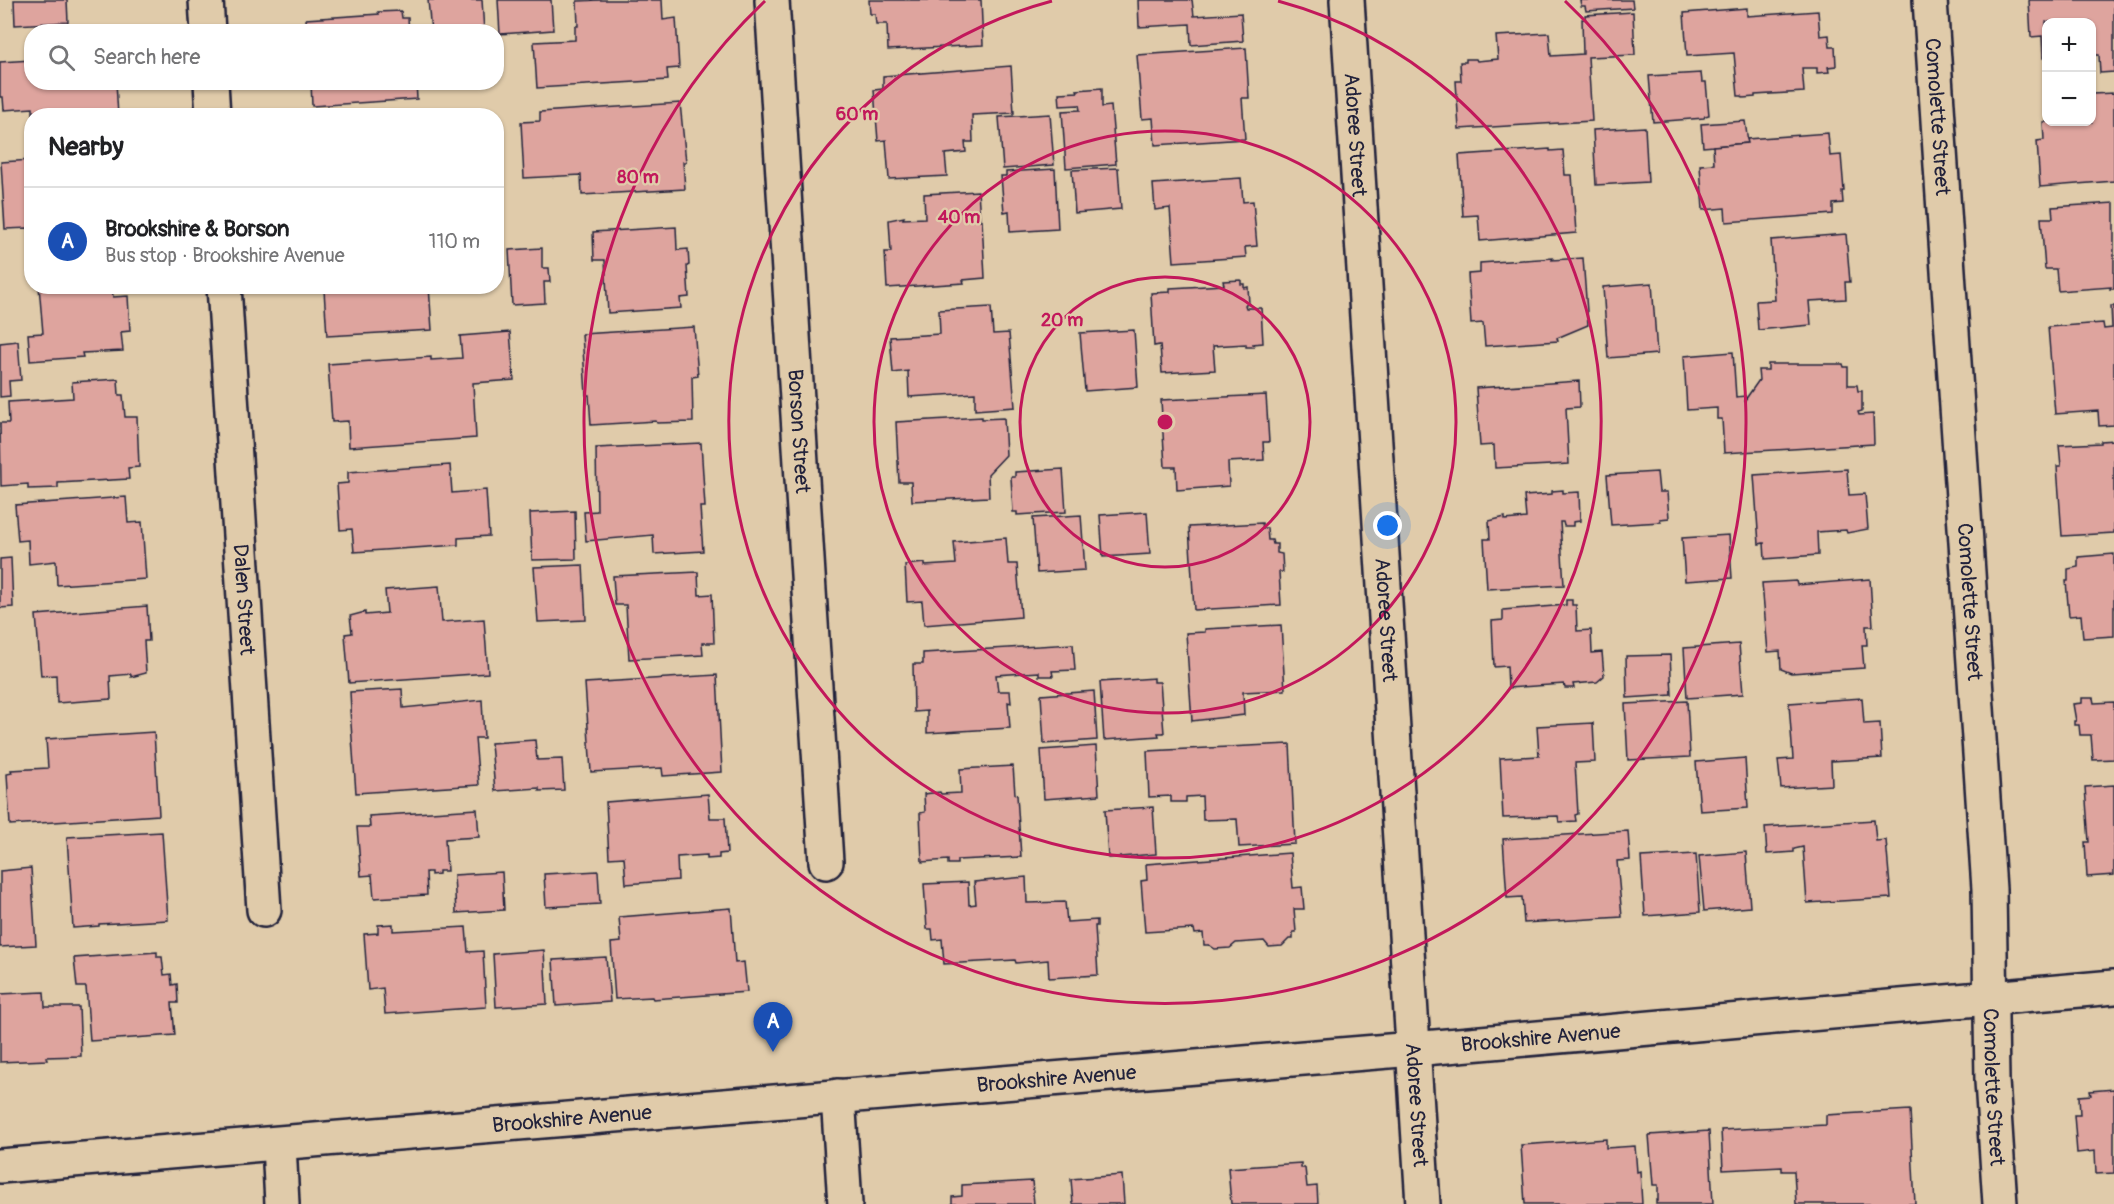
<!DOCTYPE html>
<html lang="en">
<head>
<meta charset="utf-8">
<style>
  :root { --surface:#fff; --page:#f6f6f6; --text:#202124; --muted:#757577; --line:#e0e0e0; --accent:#1f6fb2 }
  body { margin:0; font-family:Pangolin,sans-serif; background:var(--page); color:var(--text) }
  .controls { position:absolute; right:18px; top:18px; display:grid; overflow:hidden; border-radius:12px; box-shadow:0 2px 4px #0004 }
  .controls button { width:54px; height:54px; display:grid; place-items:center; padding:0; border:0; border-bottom:2px solid var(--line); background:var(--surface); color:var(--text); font:30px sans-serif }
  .you { position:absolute; left:1388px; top:526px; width:21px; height:21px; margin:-15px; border:4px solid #fff; border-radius:50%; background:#1a73e8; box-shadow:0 0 0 9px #1a73e833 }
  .badge { display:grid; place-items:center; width:39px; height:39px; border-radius:50%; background:var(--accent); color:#fff; font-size:20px; font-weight:700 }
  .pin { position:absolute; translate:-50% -50px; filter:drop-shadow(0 2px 3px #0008) }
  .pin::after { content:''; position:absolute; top:32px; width:21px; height:18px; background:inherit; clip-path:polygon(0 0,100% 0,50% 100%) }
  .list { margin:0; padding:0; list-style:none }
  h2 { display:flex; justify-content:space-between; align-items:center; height:78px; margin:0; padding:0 24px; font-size:26px }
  h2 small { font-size:20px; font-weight:400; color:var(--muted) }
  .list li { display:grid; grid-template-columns:39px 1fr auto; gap:18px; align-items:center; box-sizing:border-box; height:108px; padding:0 24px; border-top:2px solid var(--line) }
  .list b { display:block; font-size:22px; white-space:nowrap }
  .list p { margin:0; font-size:20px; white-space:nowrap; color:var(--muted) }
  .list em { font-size:20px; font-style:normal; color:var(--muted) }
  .icon { flex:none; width:33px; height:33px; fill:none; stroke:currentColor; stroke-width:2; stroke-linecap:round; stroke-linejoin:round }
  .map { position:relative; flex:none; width:2114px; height:1204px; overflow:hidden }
  .search { position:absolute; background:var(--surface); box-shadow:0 2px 4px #0004; left:24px; top:24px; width:480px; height:66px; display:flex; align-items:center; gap:15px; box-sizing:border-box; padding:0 21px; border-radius:24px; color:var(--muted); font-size:22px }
  .panel { position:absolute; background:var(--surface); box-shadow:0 2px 4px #0004; left:24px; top:108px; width:480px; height:186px; border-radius:24px }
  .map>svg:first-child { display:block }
  .building { fill:#dea49e; stroke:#22223b; stroke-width:1.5 }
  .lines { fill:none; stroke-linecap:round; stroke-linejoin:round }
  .minor-casing { stroke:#22223b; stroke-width:38 }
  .minor { stroke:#e0cbaa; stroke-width:33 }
  .ring { fill:none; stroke:#c2185b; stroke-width:3 }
  .labels { text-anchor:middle; stroke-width:4.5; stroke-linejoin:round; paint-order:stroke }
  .street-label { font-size:21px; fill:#22223b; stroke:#e0cbaa }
  .centre { fill:#c2185b; stroke:#e0cbaa; stroke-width:3 }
  .ring-label { font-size:18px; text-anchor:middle; font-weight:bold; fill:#c2185b; stroke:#e0cbaa; stroke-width:4.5; stroke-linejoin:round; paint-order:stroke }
</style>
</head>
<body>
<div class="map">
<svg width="2114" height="1204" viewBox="0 0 2114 1204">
  <rect width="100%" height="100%" fill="#e0cbaa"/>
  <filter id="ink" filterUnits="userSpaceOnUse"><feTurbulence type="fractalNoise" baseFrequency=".0167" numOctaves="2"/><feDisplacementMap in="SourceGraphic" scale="12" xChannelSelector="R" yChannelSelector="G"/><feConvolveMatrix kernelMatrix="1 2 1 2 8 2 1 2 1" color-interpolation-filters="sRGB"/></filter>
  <g filter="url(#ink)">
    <g class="building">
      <path d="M14 0H67L68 22 15 25Z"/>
      <path d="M428 0H482L484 32H431Z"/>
      <path d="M498 0H551L553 30 500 34Z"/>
      <path d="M600 0H662L663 20 676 18 679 68 667 69 668 80 537 88 534 42 575 40V26H578L577 1Z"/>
      <path d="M869 0H981L983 45 888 50 887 24H876L875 14H870Z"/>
      <path d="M1138 0H1192L1194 16 1241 13 1243 41 1191 45 1190 24 1139 27Z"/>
      <path d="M1580 0H1632L1633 8 1586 11 1585 6H1581Z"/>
      <path d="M2029 0H2114V72L2100 73 2099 55H2092V22H2046V58H2043L2042 36 2031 37Z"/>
      <path d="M1747 8V16L1818 11 1820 36 1829 35 1830 47H1835L1836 66 1828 67 1829 72 1817 73V68H1802L1804 92 1755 95V97L1743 98 1742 96H1738L1734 53 1687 56 1684 13Z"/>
      <path d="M401 11 402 18H408L409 32H307L306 19 379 14 378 12Z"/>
      <path d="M1633 12 1635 55 1588 57 1592 121 1459 129 1456 81H1461L1460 62H1466V59H1476L1477 61 1498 59 1496 36 1549 33 1551 56 1583 54 1582 19H1585V15Z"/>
      <path d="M1246 48 1249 98H1242L1245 139 1155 145 1153 118 1142 119 1137 55Z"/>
      <path d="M32 60V82H116L118 116H33V108L4 110 3 97H0V62Z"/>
      <path d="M1011 66 1014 113 972 115 973 142H965L966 152 945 154 947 176 889 179 886 140 878 141 874 90 883 89V76Z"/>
      <path d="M1701 73 1702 82H1706L1709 115 1705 116 1704 118 1653 122 1649 76Z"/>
      <path d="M311 82H416L417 99 312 106Z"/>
      <path d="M1102 88V107L1111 106 1116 164 1066 168 1062 111 1080 110 1079 105 1060 106 1059 93 1078 92 1077 90Z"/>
      <path d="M2114 93V181L2040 187 2037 141 2044 140 2043 122H2092V94Z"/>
      <path d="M680 103 686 162H683L685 189 582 195 581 175 524 178 521 122 540 121V112Z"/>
      <path d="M1050 114 1054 165 1003 169 999 117Z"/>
      <path d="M1745 121 1748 143 1703 147 1701 124Z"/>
      <path d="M1645 127 1648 182 1596 185 1593 130Z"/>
      <path d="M1828 133 1830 156 1841 155 1844 191H1842L1843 203 1833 204V214L1726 222 1725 208 1703 210 1700 165 1714 164 1713 146 1748 143 1747 139Z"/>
      <path d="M1550 149V151L1563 150 1565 175H1572L1576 233 1480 241 1478 215 1463 216 1459 155Z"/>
      <path d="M32 160V251H30L29 228 5 229 1 162Z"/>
      <path d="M1118 168 1121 209 1075 213 1072 170Z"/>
      <path d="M1055 169 1058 229 1010 232 1009 211 1004 212 1001 176H1006V172Z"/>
      <path d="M1241 178 1243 202 1253 201 1257 246 1245 247 1246 257 1174 262 1170 208 1155 210 1153 184Z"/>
      <path d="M978 191 980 220H982L985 278 963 280 964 283 887 288 885 252H891L889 220 904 217 903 219 925 218 924 194Z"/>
      <path d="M2114 203V289H2110L2111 287 2058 291 2056 269H2045L2041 218H2053L2052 207Z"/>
      <path d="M676 227 677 250 688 249 689 265 687 266 689 297 680 298 681 308 608 313 605 260H594L593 232Z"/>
      <path d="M1846 234 1850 282H1845L1846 299 1809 301 1811 325 1758 330 1756 301 1775 300 1771 240Z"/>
      <path d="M542 248V268H549L550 282H544L545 303 512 305 509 250Z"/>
      <path d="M1553 258 1552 260 1583 258 1588 325 1557 338 1558 341 1485 346 1483 323 1471 324 1468 274 1480 273V263Z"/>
      <path d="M1241 280V284H1244V288L1248 287 1249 304 1245 305 1246 308H1261L1263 343 1253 344 1254 347H1246V344L1213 346 1215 370 1162 373 1160 345 1154 346 1151 293 1170 292V288L1224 285 1223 281Z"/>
      <path d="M1652 283 1657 354 1608 358 1603 287Z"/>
      <path d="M39 286H114L112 287 113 297 128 296 130 331 121 332 123 351 82 353 83 357 30 361 28 334 43 333Z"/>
      <path d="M329 286H429L432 330 327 336 324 290H330Z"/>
      <path d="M2111 306H2114V425L2099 426 2098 411 2055 414 2048 327 2103 323 2104 329 2112 328Z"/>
      <path d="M991 307 993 334 1009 333 1015 407 975 410V393L909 397 908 371 893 373 890 337 940 334 939 310Z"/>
      <path d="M694 327 698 376 692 377 693 422 657 423 656 421 591 425 589 395H586L582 334Z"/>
      <path d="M1134 330 1138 387 1085 391 1080 333Z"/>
      <path d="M510 332 514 380 473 383 476 438 349 447 348 421 332 422 328 364 431 357V360L462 358 460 336Z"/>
      <path d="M18 341 21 380 9 381 10 396 0 397V343Z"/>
      <path d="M1733 352 1736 397 1745 396V400L1759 380 1758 370H1768V364H1843L1844 367H1848V385H1857L1858 391H1862V411L1858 412 1859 415 1873 414 1874 444 1724 453 1722 419H1717V408L1687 410 1684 356Z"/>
      <path d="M118 379 119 395H123L125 417H137L139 467 128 468 129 479 58 483V488L28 489V484L1 486 0 423H9L8 402 73 398 72 382Z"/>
      <path d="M1579 381 1580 407 1566 408 1569 464 1495 468 1494 445 1480 446 1476 388Z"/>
      <path d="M1266 395 1269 442H1263L1264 460 1228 462 1229 486 1177 490 1176 467H1165L1161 400Z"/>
      <path d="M982 417V419L1004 418 1006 455 988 474 989 497 912 501 911 482H899L896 422Z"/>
      <path d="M2114 440V533L2062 536 2057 466H2061L2059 445 2101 443V441Z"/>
      <path d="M701 443 705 507H700L703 551 654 554 653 535 586 541 584 512 597 511 596 448Z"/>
      <path d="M450 465 452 493 486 490 489 536 458 538V545L354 552 352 529 340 530 337 484 348 483V472Z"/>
      <path d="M1063 469 1066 512 1017 515V512H1013L1011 477H1015V472Z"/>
      <path d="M1847 469 1849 495 1865 494 1868 529 1847 533 1846 530 1817 532 1818 555 1765 559 1764 543 1759 544 1754 475Z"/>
      <path d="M1657 472 1659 492H1667L1669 518 1660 519 1661 522 1611 525 1607 475Z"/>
      <path d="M1563 490V493L1579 492 1580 521 1573 522V526H1564L1563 522H1560L1564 585 1487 589 1484 539H1490L1489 521 1505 517V520L1526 518 1524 496 1552 494V491Z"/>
      <path d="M126 497 128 523 142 522 146 579 57 585 56 561 29 564 28 540 18 541 15 505Z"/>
      <path d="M575 511 576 559 532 560 530 513Z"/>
      <path d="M1147 512 1150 554 1103 557 1100 515Z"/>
      <path d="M1081 515 1085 570 1037 573 1033 518Z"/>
      <path d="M1262 523 1263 528H1267L1268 540H1272L1273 544H1277V553L1282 554 1283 572H1279L1281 605 1194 610 1189 527Z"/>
      <path d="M1729 535 1732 578 1685 581 1682 538Z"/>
      <path d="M1006 538 1008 564H1017L1021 617 924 625 922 601 907 602 905 565 925 563V566L956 564 954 542Z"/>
      <path d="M2114 554V636L2083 638 2081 615 2069 616 2066 581H2068V569L2078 567V557Z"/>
      <path d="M11 558 13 607 0 608V559Z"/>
      <path d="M583 565 586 620 538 622 534 567Z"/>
      <path d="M698 572 699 595 712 594 714 643H702L703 655 629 659 626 605H615L613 576Z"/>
      <path d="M1870 579 1873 626H1866L1867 645H1862L1864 668 1791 673 1781 669 1780 651 1768 652 1762 583 1796 581 1797 585Z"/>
      <path d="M439 586 442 622 484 619 488 673 349 683 345 634 352 633 350 616 365 612V615L387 613 385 590Z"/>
      <path d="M1566 600H1572V605H1576L1577 631 1591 630 1592 653 1602 652 1604 676 1597 682 1573 684 1574 688H1565L1564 684 1508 688 1507 666 1494 667 1492 621 1503 620V610L1566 605Z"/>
      <path d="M147 606 149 641H144L146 673 131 677V674L110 676 111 699 57 703 56 675 41 676 36 615Z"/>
      <path d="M1281 625 1285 690 1243 692 1244 715 1192 721 1186 633 1205 632V629Z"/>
      <path d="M1073 644 1075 670 1052 671 1053 676H1039V672L996 675 998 691H1010L1011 703 1008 702 1010 728 927 733V711L914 712 913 664H923V653Z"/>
      <path d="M1739 644 1743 694 1687 698 1684 648Z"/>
      <path d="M1670 655 1672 695 1627 698 1626 656Z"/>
      <path d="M717 675 722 772 663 776 662 768 591 772 585 683Z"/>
      <path d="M1154 678V682H1160L1164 733H1158L1159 736 1104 740 1100 682Z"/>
      <path d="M402 689 403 708 482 700 484 738H475L479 785 356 793 350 710H351L350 692Z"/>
      <path d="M1094 691 1097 740 1044 744 1041 695Z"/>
      <path d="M1862 698 1864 724 1880 723 1882 758 1831 761 1832 785 1781 788 1778 760 1793 759 1789 703Z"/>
      <path d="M2082 698H2093L2094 703 2114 702V759L2093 760 2091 735H2080L2079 725H2074V721H2076L2073 704 2082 703Z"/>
      <path d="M1687 701 1690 757 1628 760 1625 704Z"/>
      <path d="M1593 723 1595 762 1575 763 1578 814 1575 815 1576 821 1559 822 1558 816 1503 818 1500 758 1539 756 1537 726Z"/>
      <path d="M154 732 159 815 10 825 7 774 12 773 11 770 48 768 46 739Z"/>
      <path d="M535 740 537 760 562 759 564 790 539 791V788L495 791 491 743Z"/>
      <path d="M1290 744 1295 844 1239 847 1237 819 1203 820 1202 796 1186 797V802H1171V796L1149 797 1147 751Z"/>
      <path d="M1096 746 1099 795 1044 799 1041 750Z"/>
      <path d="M1745 758 1748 808 1700 811 1696 762Z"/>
      <path d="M1013 766 1015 794 1017 795 1021 857 957 860V864H948V860L922 862 920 813 925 812 924 794 940 792 941 794 961 793 960 769Z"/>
      <path d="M2114 785V875L2087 877 2085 842H2089L2085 787Z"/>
      <path d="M708 794 710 818H725L727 853 719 854V858L707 859V855L677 857 678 880 626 884 624 857 609 858 606 802Z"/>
      <path d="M1153 807 1156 854 1108 858 1105 810Z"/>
      <path d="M477 809 479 837 445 839 447 871H439V874L431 875V872H426L427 895 374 898 372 875 361 876 357 827H370L369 816Z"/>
      <path d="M1874 820 1876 841 1886 840 1891 898 1807 903 1803 847 1794 849V852L1767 854 1765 827Z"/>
      <path d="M1628 831 1630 860 1617 861 1622 917 1524 923 1522 897 1507 898 1503 839Z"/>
      <path d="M162 832 168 920 99 924V926L73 928 67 837Z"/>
      <path d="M1746 852 1750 907 1704 911 1699 856Z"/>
      <path d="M1290 853 1293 888 1302 887 1304 909H1294L1296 932H1293V939H1289L1282 946 1269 947 1264 941 1236 943 1230 948 1215 949 1209 945H1204L1203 933 1195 934 1194 929 1145 932 1141 881 1147 880 1146 864Z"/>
      <path d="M1696 854 1700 912 1645 916 1641 857Z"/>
      <path d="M31 868 36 945 0 947V871Z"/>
      <path d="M598 871 600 904 546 907 544 874Z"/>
      <path d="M502 872 504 910 456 913 454 875Z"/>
      <path d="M1026 877 1027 903 1065 902 1067 922 1097 920V926H1095L1098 975 1049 978 1048 960 1016 963 1015 960 944 964 942 939 933 940 932 929H927L924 884 968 882 969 905 976 904 974 882Z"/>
      <path d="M731 908 735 963 744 962 747 992 653 999 652 997 615 999 611 943 621 942 619 917Z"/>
      <path d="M393 924V931L466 927 468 952 483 951 486 1007 385 1014 383 988 368 990 364 934 378 933V925Z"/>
      <path d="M544 950 547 1004 496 1007 493 954Z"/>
      <path d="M157 952V957H162L164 975 171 974 172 985 177 984 178 1003H172L175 1035 90 1041 86 987H77L74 958Z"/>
      <path d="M606 957 610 1002 556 1006 553 960Z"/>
      <path d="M44 992 45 1007H79L81 1056 46 1057 47 1060 0 1062V994Z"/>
      <path d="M2114 1089V1173L2096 1174 2095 1151 2077 1153 2074 1115H2080L2079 1096 2091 1095 2090 1091Z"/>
      <path d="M1910 1110 1915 1204H1796L1794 1171H1782V1167L1723 1170 1721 1130 1826 1125V1115Z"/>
      <path d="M1709 1131 1713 1204H1656V1200L1658 1201V1185H1653L1649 1135Z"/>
      <path d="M1606 1139V1148L1635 1146 1637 1172 1640 1171 1642 1204H1525L1521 1145Z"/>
      <path d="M1301 1163V1168H1305L1307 1187 1317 1186 1318 1204H1231L1228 1168Z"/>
      <path d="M1122 1175 1124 1204H1073L1071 1179Z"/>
      <path d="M1032 1181 1034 1204H952V1197L962 1196V1185Z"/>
    </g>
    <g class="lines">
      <defs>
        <g id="minor">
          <path d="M206 0 208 32"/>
          <path id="s1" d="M772 0 826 862"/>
          <path id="s2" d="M1347 0 1423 1204"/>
          <path id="s3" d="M1930 0 1989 889 1992 1081 2000 1204"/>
          <path d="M211 82 213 116"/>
          <path id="s4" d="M224 286 264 910"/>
          <path d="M838 1096 845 1204"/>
          <path d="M279 1144 282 1204"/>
          <path id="s5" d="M0 1166 1413 1049 2114 987"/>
        </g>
      </defs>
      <use href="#minor" class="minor-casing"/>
      <use href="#minor" class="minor"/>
    </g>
  </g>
  <g class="ring">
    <circle cx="1165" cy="422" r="145"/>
    <circle cx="1165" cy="422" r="291"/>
    <path d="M1278 1A436 436 0 1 1 1052 1"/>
    <path d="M1565 1A581 581 0 1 1 765 1"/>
  </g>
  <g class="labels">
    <g class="street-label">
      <text dy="7" stroke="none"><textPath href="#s3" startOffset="117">Comolette Street</textPath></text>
      <text dy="7" stroke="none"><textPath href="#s2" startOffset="135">Adoree Street</textPath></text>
      <text dy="7" stroke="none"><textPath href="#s1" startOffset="432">Borson Street</textPath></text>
      <text dy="7" stroke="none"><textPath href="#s4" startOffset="314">Dalen Street</textPath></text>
      <text dy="7" stroke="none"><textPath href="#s3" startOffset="603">Comolette Street</textPath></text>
      <text dy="7" stroke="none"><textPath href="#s2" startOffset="621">Adoree Street</textPath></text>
      <text dy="7" stroke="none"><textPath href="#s5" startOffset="1546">Brookshire Avenue</textPath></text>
      <text dy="7" stroke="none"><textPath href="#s5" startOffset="1060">Brookshire Avenue</textPath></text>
      <text dy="7" stroke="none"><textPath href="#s3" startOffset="1089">Comolette Street</textPath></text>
      <text dy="7" stroke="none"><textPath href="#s2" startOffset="1107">Adoree Street</textPath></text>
      <text dy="7" stroke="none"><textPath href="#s5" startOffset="574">Brookshire Avenue</textPath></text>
    </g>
  </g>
  <circle cx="1165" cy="422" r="9" class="centre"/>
  <g class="ring-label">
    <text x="857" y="120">60 m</text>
    <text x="638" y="183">80 m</text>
    <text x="959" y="223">40 m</text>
    <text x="1062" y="326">20 m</text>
  </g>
</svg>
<div class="controls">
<button>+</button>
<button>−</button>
</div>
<div class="you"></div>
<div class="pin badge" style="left:773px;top:1052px;background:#1a4fb4">A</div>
<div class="search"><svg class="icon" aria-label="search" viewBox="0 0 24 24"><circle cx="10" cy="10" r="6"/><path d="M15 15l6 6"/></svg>Search here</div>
<section class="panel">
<h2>Nearby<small></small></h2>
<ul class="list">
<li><span class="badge" style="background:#1a4fb4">A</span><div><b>Brookshire &amp; Borson</b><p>Bus stop · Brookshire Avenue</p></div><em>110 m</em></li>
</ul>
</section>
</div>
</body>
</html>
